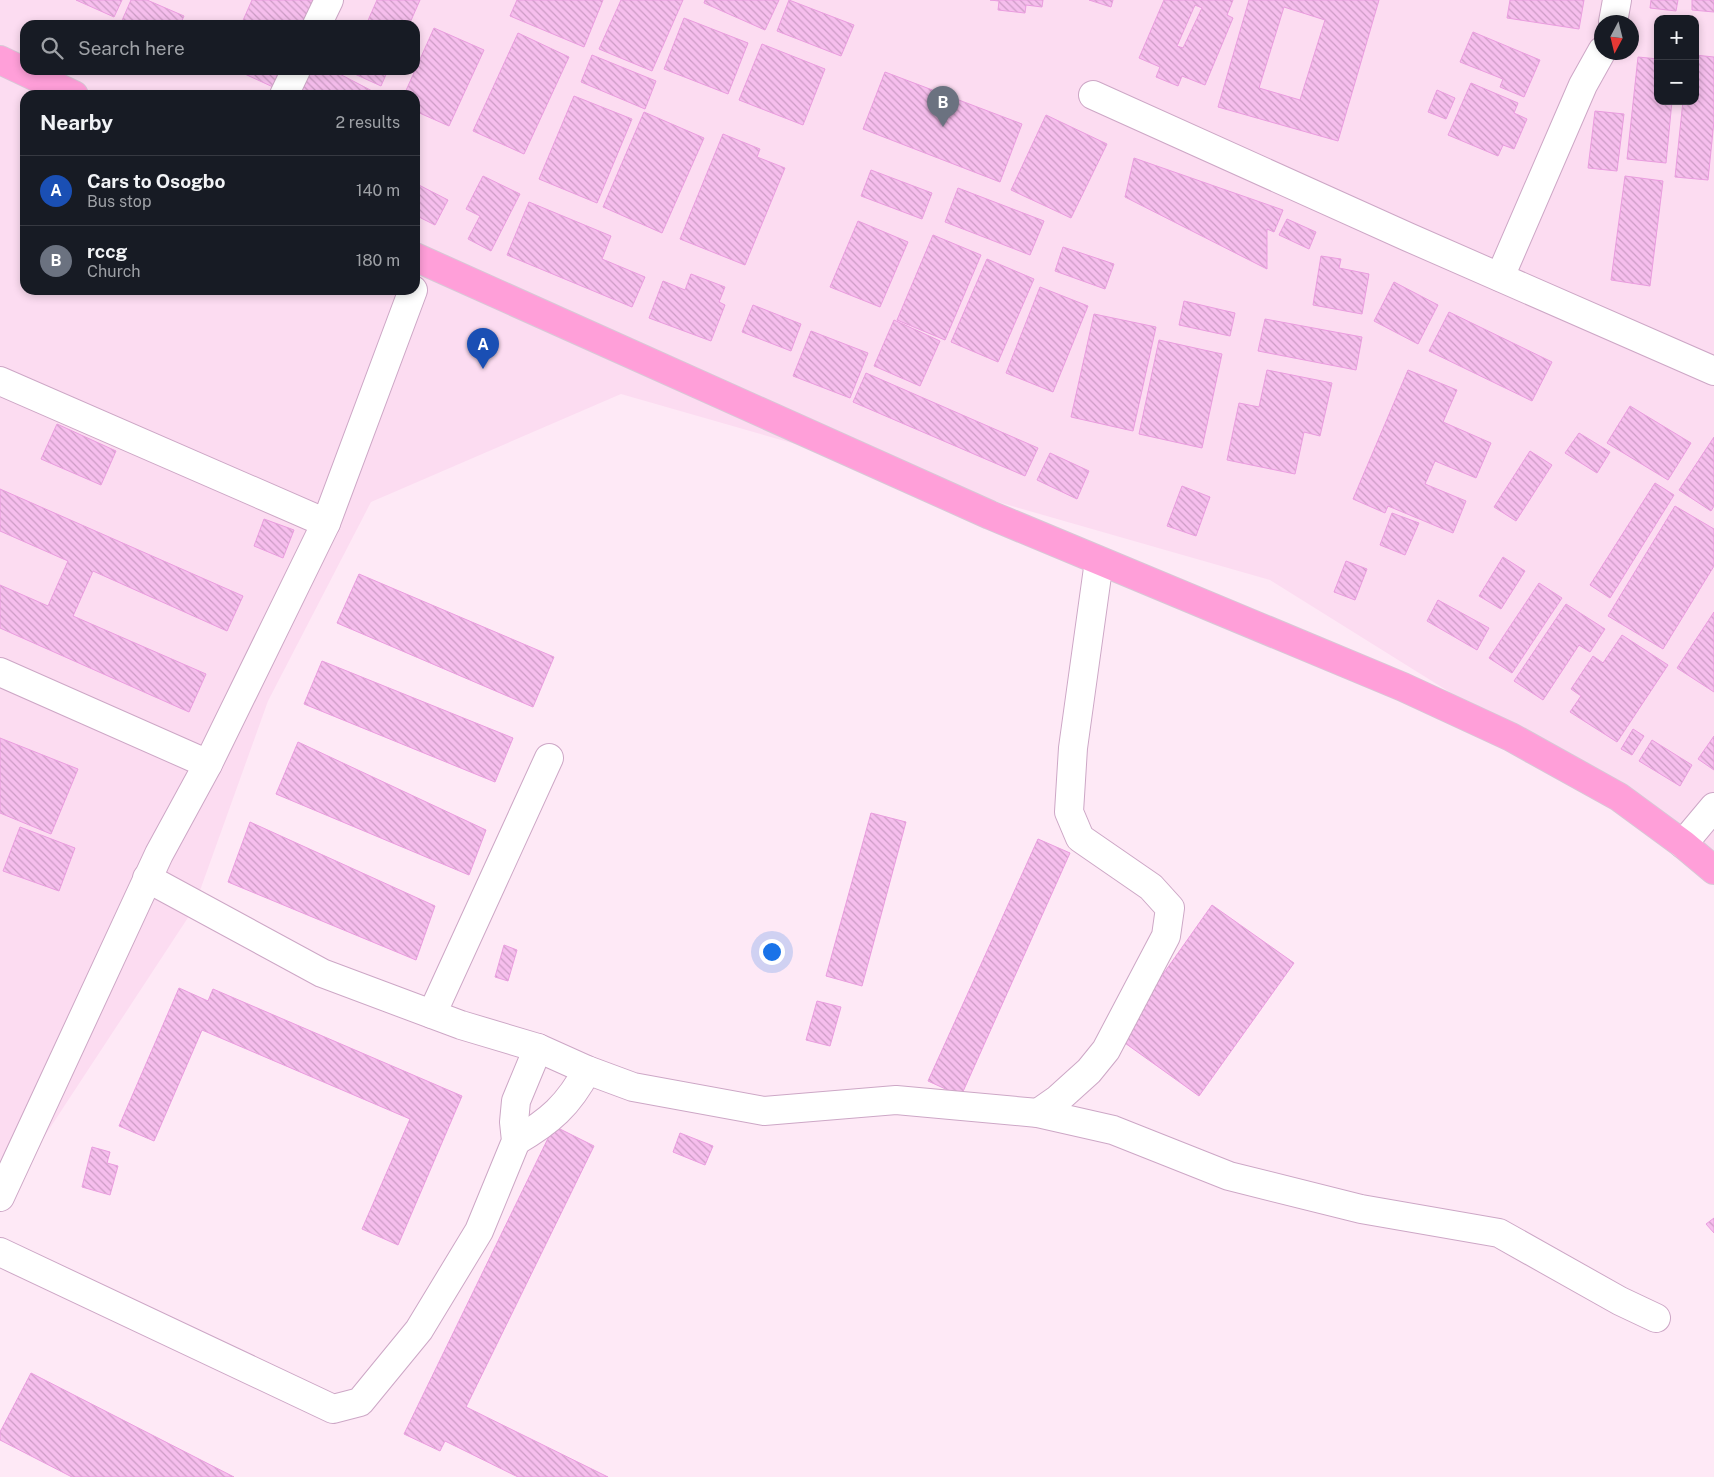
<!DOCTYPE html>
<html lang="en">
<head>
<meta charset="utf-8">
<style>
  :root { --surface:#171b24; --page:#20242c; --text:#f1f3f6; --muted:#9ea1a6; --line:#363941; --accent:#8c9099 }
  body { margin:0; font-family:"Public Sans",sans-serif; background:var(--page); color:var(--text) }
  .controls { position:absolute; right:15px; top:15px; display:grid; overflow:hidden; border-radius:10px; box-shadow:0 2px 8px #0003 }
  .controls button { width:45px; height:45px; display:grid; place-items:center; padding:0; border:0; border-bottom:1px solid var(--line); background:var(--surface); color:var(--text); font:25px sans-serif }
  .compass { position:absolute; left:1594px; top:15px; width:45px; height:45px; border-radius:50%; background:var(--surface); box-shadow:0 2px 8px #0003; rotate:187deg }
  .you { position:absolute; left:771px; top:951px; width:18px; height:18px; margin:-12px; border:4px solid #fff; border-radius:50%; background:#1a73e8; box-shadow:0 0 0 8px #1a73e833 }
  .badge { display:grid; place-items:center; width:32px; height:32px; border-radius:50%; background:var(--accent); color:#fff; font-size:16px; font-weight:700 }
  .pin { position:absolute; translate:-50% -41px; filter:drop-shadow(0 1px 2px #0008) }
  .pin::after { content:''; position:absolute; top:26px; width:18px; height:15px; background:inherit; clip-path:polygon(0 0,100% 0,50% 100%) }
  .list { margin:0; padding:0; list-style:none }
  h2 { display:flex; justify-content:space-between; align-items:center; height:65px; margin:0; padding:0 20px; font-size:21px }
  h2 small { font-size:16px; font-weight:400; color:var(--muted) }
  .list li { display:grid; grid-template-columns:32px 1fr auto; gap:15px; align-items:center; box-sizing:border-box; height:70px; padding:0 20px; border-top:1px solid var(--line) }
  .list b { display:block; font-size:19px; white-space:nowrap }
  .list p { margin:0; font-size:16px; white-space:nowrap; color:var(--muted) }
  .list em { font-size:16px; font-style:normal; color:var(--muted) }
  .icon { flex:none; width:28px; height:28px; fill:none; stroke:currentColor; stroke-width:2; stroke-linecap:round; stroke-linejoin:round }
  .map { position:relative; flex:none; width:1714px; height:1477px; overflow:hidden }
  .search { position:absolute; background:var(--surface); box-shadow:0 2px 8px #0003; left:20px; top:20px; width:400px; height:55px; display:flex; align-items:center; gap:12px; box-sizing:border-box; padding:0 18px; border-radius:15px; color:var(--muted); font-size:19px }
  .panel { position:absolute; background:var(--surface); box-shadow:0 2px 8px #0003; left:20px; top:90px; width:400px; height:205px; border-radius:15px }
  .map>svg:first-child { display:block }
  .residential { fill:#fcdcf1; fill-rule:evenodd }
  .building { fill:url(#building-back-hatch); stroke:#ea9ddf; fill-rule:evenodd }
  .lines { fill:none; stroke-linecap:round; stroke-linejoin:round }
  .minor-casing { stroke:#cda7c6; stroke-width:30 }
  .major-casing { stroke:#d8c8d6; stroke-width:30 }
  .minor { stroke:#fff; stroke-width:28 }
  .major { stroke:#ff9fd9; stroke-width:28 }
</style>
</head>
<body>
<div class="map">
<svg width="1714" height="1477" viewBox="0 0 1714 1477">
  <defs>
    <pattern id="building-back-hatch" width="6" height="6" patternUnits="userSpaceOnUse" patternTransform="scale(1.25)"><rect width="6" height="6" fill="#f6beed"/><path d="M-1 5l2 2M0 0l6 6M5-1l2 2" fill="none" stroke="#cc9cc5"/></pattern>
  </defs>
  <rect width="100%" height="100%" fill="#fee9f6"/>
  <path class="residential" d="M0 0H1714V857L1270 580 621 394 371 502 268 701 193 910 0 1204ZM1658 19H1695V101H1658ZM1602 22H1632V52H1602ZM25 25H415V70H25ZM25 95H415V290H25Z"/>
  <g class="building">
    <path d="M76 0H122L114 17Z"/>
    <path d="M131 0H147L184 16 180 25H120Z"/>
    <path d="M252 0H313L302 25H241Z"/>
    <path d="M377 0H420L409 25H366Z"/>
    <path d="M517 0H603L584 47 510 16Z"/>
    <path d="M621 0H683L652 71 599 49Z"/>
    <path d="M705 0H779L765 30 704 3Z"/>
    <path d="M789 0 854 25 841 56 777 31Z"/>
    <path d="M990 0H1043L1042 7 1026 5 1025 13 998 10 999 1Z"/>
    <path d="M1089 0H1113L1111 7Z"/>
    <path d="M1164 0H1233L1227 15 1233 18 1205 85 1182 76 1178 86 1156 77 1160 67 1139 58ZM1195 5 1202 8 1183 48 1177 46Z"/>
    <path d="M1249 0H1379L1338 141 1218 107ZM1284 7 1325 20 1300 100 1259 88Z"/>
    <path d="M1510 0H1584L1579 29 1507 18Z"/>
    <path d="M1651 0H1678L1676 11 1650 8Z"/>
    <path d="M1692 0H1714V12L1692 10Z"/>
    <path d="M684 18 748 43 728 94 664 69Z"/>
    <path d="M434 28 484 50 449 126 415 111V95H404Z"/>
    <path d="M1473 32 1540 60 1524 97 1500 87 1503 79 1460 62Z"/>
    <path d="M518 33 569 57 524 154 473 131Z"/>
    <path d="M762 44 825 69 803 125 739 100Z"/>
    <path d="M592 55 656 81 645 109 581 82Z"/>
    <path d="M1695 55 1714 57V121L1708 180 1675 177 1683 101H1695Z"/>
    <path d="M1638 57 1658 59V101H1672L1666 163 1627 159Z"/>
    <path d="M236 70H281L273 87Z"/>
    <path d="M305 70H332L376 93 374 95H292Z"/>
    <path d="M346 70H388L381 86Z"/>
    <path d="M885 72 1022 124 1000 182 863 129Z"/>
    <path d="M1471 83 1518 103 1514 113 1527 119 1514 149 1503 145 1498 156 1448 135Z"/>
    <path d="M1437 90 1455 98 1446 119 1428 112Z"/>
    <path d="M574 96 632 119 597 203 539 179Z"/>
    <path d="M1595 111 1624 114 1617 171 1588 168Z"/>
    <path d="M644 112 704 138 662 233 603 207Z"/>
    <path d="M1046 115 1107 144 1071 218 1011 190Z"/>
    <path d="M723 134 760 149 757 157 785 168 745 265 680 239Z"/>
    <path d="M1134 158 1283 210 1274 232 1267 229V269L1125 197Z"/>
    <path d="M871 170 932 193 922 219 861 196Z"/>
    <path d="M483 176 520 194 491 251 468 239 480 216 466 209Z"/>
    <path d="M1625 176 1663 181 1650 286 1611 280Z"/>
    <path d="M415 183 448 200 435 225 415 215Z"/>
    <path d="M958 188 1044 221 1030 255 945 222Z"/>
    <path d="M529 202 611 236 602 259 645 277 632 307 507 255Z"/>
    <path d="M1287 219 1316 232 1309 249 1279 235Z"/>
    <path d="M858 221 908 242 880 307 830 287Z"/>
    <path d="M933 235 981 255 945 340 897 320Z"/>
    <path d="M1063 247 1114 264 1105 289 1055 271Z"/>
    <path d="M1321 256 1341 259 1339 268 1369 274 1362 314 1313 305Z"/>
    <path d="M987 259 1034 279 998 362 951 342Z"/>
    <path d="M691 274 725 287 719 302 725 305 711 341 649 318 663 281 685 290Z"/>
    <path d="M1394 282 1438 305 1418 344 1374 321Z"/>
    <path d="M1040 287 1088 306 1053 392 1006 373Z"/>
    <path d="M1184 301 1235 313 1230 336 1179 325Z"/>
    <path d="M753 305 801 324 791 351 742 332Z"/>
    <path d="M1449 312 1552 362 1532 401 1429 351Z"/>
    <path d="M1094 314 1156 327 1133 431 1071 417Z"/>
    <path d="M1265 319 1362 337 1356 370 1258 351Z"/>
    <path d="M894 320 940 341 920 386 874 366Z"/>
    <path d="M811 331 868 353 850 398 793 376Z"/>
    <path d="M1159 340 1222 354 1202 448 1139 434Z"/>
    <path d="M1267 370 1332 383 1320 436 1304 432 1295 474 1227 460 1239 403 1259 407Z"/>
    <path d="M1408 370 1457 390 1443 422 1491 443 1476 478 1435 461 1425 484 1466 501 1453 533 1388 506 1385 513 1353 499Z"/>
    <path d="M866 373 1038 448 1025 476 853 402Z"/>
    <path d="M1630 406 1691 443 1668 480 1607 443Z"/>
    <path d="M57 424 116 451 101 485 41 459Z"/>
    <path d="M1579 433 1610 452 1597 473 1565 453Z"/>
    <path d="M1714 437V506L1711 511 1679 490Z"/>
    <path d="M1530 451 1552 465 1516 521 1494 507Z"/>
    <path d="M1050 453 1089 471 1077 499 1037 480Z"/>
    <path d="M1655 483 1674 495 1610 598 1590 585Z"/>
    <path d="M1182 486 1210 497 1196 536 1167 526Z"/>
    <path d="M0 489 243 596 227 631 93 571 73 616 206 674 189 712 0 628V585L48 606 68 561 0 531Z"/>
    <path d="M1675 506 1714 529V566L1663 649 1608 616Z"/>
    <path d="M1392 513 1419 523 1405 555 1380 545Z"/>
    <path d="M264 519 294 530 283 558 254 546Z"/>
    <path d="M1503 557 1525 571 1501 609 1479 596Z"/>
    <path d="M1346 561 1367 569 1355 600 1334 592Z"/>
    <path d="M359 574 554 657 533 707 337 623Z"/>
    <path d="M1539 583 1562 598 1512 673 1489 658Z"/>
    <path d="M1438 600 1489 628 1477 650 1427 621Z"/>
    <path d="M1566 604 1605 629 1590 652 1579 645 1543 700 1514 681Z"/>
    <path d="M1714 612V692L1677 668Z"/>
    <path d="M1622 635 1668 665 1617 742 1570 712 1581 696 1571 689 1593 656 1603 663Z"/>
    <path d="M322 661 513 738 495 782 304 704Z"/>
    <path d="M1633 729 1644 736 1632 755 1621 749Z"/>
    <path d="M1714 736V770L1698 759Z"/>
    <path d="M0 738 78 769 51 834 0 813Z"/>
    <path d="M1652 740 1692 765 1680 786 1639 761Z"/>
    <path d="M298 742 486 830 469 875 276 794Z"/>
    <path d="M871 813 906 822 862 986 826 976Z"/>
    <path d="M250 822 435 906 416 960 228 882Z"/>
    <path d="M20 827 75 848 59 891 3 871Z"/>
    <path d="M1038 839 1070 853 961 1096 928 1081Z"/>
    <path d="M1212 905 1294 963 1199 1096 1118 1038Z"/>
    <path d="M504 945 517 950 508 981 495 977Z"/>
    <path d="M179 988 208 1001 213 989 462 1096 398 1245 362 1229 410 1119 202 1030 154 1141 119 1126Z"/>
    <path d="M817 1001 841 1007 830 1046 806 1040Z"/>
    <path d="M554 1126 594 1146 466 1407 608 1477H518L445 1441 440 1451 404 1434Z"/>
    <path d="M680 1133 713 1146 705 1165 673 1152Z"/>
    <path d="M92 1147 110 1152 107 1163 118 1166 110 1195 82 1187Z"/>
    <path d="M1714 1218V1233L1706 1224Z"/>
    <path d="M31 1373 234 1477H72L0 1440V1432Z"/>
  </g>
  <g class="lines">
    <defs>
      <g id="minor">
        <path d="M1613 22 1617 0"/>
        <path d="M317 25 329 0"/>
        <path d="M284 95 296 70"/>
        <path d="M1093 95 1408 237 1714 371"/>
        <path d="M1500 277 1583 85 1602 51"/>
        <path d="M0 381 326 523"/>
        <path d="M0 672 208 764"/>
        <path d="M1683 844 1714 807"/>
        <path d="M147 878 322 973 461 1025 538 1048 587 1070 633 1087 764 1111 896 1100 1038 1113 1113 1130 1229 1176 1361 1209 1499 1233 1620 1301 1656 1318"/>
        <path d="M432 1014 549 758"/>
        <path d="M1038 1113 1058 1099 1089 1071 1106 1050 1166 936 1170 908 1151 887 1080 838 1069 812 1073 748 1099 561"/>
        <path d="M516 1141C549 1122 569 1105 587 1070"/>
        <path d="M0 1197 159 854 208 764 326 523 413 290"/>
        <path d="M0 1252 333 1409 360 1402 419 1330 479 1231 516 1141 514 1122 516 1101 538 1048"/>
      </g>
      <g id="major">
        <path d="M0 60 74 95"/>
        <path d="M415 257 990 515 1403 687 1511 737 1619 797 1683 844 1714 870"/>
      </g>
    </defs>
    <use href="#minor" class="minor-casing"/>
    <use href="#major" class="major-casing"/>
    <use href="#minor" class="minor"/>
    <use href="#major" class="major"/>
  </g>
</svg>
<div class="controls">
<button>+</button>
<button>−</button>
</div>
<svg class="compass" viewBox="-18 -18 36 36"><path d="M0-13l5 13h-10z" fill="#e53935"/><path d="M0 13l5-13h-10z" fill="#9ea1a6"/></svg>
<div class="you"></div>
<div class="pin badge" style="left:483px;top:369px;background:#1a4fb4">A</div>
<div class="pin badge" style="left:943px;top:127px;background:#6b7280">B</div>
<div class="search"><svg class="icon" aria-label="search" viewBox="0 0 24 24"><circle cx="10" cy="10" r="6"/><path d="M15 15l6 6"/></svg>Search here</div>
<section class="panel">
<h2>Nearby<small>2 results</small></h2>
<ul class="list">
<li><span class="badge" style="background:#1a4fb4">A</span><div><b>Cars to Osogbo</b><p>Bus stop</p></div><em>140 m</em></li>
<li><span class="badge" style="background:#6b7280">B</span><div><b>rccg</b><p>Church</p></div><em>180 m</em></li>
</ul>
</section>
</div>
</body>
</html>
